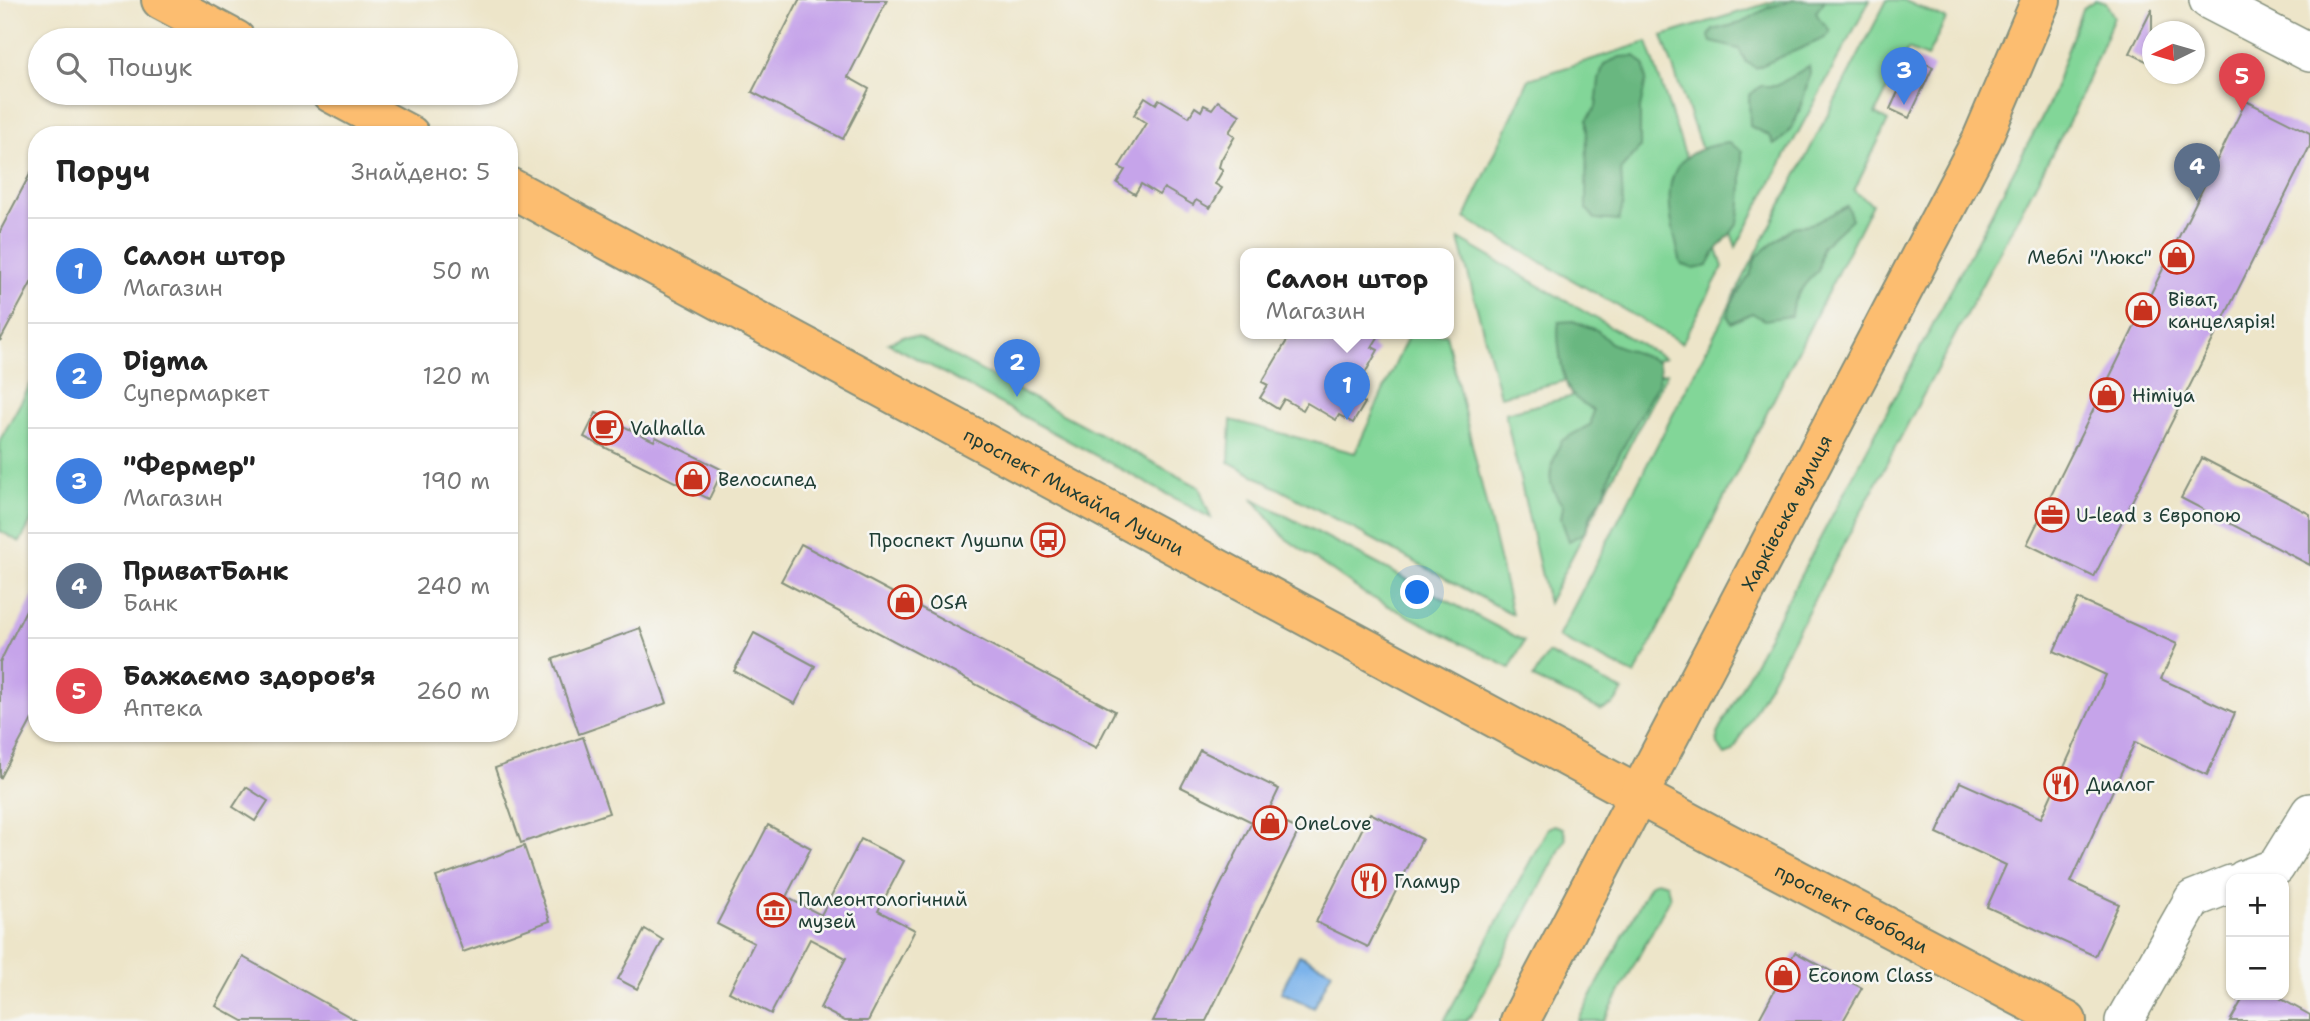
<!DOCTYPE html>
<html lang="uk">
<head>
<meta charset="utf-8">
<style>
  :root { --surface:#fff; --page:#f6f6f6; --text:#222; --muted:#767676; --line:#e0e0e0; --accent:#d93025 }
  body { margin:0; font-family:"Shantell Sans",sans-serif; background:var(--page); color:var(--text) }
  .controls { position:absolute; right:21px; bottom:21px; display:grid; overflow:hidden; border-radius:14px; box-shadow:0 2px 5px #0004 }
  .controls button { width:63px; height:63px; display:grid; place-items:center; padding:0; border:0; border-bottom:2px solid var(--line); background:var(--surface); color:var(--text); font:35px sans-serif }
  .compass { position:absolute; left:2142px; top:21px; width:63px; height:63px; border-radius:50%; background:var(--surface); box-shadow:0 2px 5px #0004; rotate:265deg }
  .you { position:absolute; left:1418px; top:593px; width:24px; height:24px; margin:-18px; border:5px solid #fff; border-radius:50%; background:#1a73e8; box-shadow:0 0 0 10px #1a73e833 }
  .badge { display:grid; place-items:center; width:46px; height:46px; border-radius:50%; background:var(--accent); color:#fff; font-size:23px; font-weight:700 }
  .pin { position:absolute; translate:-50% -58px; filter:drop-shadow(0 2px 4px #0008) }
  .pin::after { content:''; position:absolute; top:37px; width:24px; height:21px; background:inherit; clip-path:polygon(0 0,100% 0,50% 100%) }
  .popup { position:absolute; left:1240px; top:248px; width:214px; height:91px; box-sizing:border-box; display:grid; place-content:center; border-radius:14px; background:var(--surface); filter:drop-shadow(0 2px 5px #0005); font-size:23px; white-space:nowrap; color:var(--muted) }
  .popup b { font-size:26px; color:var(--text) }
  .popup::after { content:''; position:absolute; left:50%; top:100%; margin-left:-14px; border:14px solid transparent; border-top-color:var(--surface) }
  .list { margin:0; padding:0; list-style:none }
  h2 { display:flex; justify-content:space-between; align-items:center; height:91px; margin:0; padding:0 28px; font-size:30px }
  h2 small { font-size:23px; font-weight:400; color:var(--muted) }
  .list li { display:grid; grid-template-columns:46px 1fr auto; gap:21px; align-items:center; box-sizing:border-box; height:105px; padding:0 28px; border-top:2px solid var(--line) }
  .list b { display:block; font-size:26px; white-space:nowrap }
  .list p { margin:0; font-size:23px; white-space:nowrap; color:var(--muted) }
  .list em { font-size:23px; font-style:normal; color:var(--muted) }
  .icon { flex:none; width:38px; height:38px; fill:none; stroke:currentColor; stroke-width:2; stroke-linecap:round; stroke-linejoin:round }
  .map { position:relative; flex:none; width:2310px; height:1021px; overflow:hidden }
  .search { position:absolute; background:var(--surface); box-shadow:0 2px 5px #0004; left:28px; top:28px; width:490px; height:77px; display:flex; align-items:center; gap:18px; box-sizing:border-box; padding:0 24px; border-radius:38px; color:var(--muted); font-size:26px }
  .panel { position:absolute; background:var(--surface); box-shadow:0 2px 5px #0004; left:28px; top:126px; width:490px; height:616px; border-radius:28px }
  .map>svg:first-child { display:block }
  .green { fill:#82d698; stroke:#508a66; stroke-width:2 }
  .forest { fill:#69b780; stroke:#447a5a; stroke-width:2 }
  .water { fill:#7bb3eb; stroke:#4d7890; stroke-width:2 }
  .building { fill:#c6a4ea }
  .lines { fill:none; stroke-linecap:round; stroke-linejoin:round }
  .minor-casing { stroke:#86917e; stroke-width:40 }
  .major-casing { stroke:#86917e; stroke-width:42 }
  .minor { stroke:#fff; stroke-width:37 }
  .major { stroke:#fcbd6f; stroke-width:38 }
  .labels { text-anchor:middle; stroke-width:5; stroke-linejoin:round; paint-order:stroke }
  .poi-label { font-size:19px; fill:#1f3d34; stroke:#f6f6f2; text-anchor:start }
  .street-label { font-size:19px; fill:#1f3d34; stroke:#f6f6f2 }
</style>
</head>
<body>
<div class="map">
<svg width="2310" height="1021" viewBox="0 0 2310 1021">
  <rect width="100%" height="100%" fill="#f6f6f2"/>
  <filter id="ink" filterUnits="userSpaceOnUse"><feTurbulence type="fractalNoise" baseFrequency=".0143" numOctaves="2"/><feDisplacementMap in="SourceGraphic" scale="14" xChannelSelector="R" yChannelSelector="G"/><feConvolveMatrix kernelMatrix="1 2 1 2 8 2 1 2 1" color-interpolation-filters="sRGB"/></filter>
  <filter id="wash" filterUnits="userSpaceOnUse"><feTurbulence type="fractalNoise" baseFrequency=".00686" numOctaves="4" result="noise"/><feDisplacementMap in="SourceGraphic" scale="28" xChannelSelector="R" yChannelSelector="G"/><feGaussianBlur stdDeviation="1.57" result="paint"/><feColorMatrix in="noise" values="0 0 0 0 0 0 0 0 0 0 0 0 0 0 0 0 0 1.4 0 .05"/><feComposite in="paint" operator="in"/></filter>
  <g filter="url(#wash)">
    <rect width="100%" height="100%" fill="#ede5c9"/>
    <g class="green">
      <path d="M1779 0H1870L1736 247 1662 36Z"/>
      <path d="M1887 0H1903L1946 19 1927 57 1908 49 1875 114 1888 121 1854 191 1872 204 1635 675 1558 637Z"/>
      <path d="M2095 0 2106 3 2114 17 2074 112 1733 752 1725 755 1718 745 1717 734 2049 104 2082 9Z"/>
      <path d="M1647 42 1723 267 1682 343 1465 218 1529 79Z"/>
      <path d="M1459 239 1664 358 1500 396Z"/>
      <path d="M1409 334H1446L1512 614 1229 462 1231 420 1355 453Z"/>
      <path d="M903 336 918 337 1199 487 1211 518 888 343Z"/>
      <path d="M37 373V511L20 542 0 531V440Z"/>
      <path d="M1667 373 1548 603 1505 413Z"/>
      <path d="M1252 498 1524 641 1510 668 1365 594 1285 538Z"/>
      <path d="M1548 653 1623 691 1613 705 1601 710 1533 678Z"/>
      <path d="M1554 825 1563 828 1566 838 1473 1013 1466 1021H1444L1548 828Z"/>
      <path d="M1656 881 1667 884 1670 898 1604 1021H1578L1650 885Z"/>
    </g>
    <g class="forest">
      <path d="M1794 0H1825L1816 12C1819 22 1827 23 1830 32L1825 38 1756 68 1746 62 1739 49 1711 42 1709 36 1713 30 1741 23 1769 7Z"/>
      <path d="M1635 56 1645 66 1646 80 1640 108V148L1621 169 1623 204 1619 221 1595 219 1586 208 1587 120 1596 107 1599 80 1604 64 1620 57Z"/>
      <path d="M1809 66 1810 73C1803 100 1798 130 1774 145L1770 136 1750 126 1749 95 1761 86H1776Z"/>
      <path d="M1729 143 1742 151C1742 164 1743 215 1737 224 1728 240 1714 248 1708 266L1694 269 1681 264C1668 209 1650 150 1729 143Z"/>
      <path d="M1847 206 1852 219 1822 247 1818 271C1806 281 1791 300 1791 316L1764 320 1752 313 1731 323 1728 316 1732 302 1750 275 1756 257 1793 227 1815 223Z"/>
      <path d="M1573 321 1597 330 1610 343 1657 361 1660 368 1658 383 1612 468 1604 495 1592 512 1585 532 1569 541 1561 519 1563 506C1543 479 1550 471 1561 441L1591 424 1593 410C1585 405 1576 400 1571 393 1562 381 1556 336 1559 322Z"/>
    </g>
    <path class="water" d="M1299 955 1332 971 1314 1008 1281 992Z"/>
    <g id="blocks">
      <g class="building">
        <path d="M799 0H887L848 77 869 89 843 139 752 92Z"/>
        <path d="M2152 9V49L2146 61 2130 53Z"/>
        <path d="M1914 58 1933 67 1909 118 1890 109Z"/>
        <path d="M1145 97 1156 104 1159 99 1189 117 1195 107 1201 111 1204 105 1212 109 1218 101 1240 115 1229 132 1235 136 1221 160 1219 167 1223 170 1215 184 1222 188 1210 208 1196 200 1193 205 1164 188 1159 195 1141 184 1135 194 1117 183 1125 170 1119 167 1146 123 1134 115Z"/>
        <path d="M2246 101 2310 133V146L2094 577 2027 544Z"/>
        <path d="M37 161V272L0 341V231Z"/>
        <path d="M1291 334H1380L1372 347 1378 350 1364 375 1366 376 1362 382 1366 384 1358 399 1365 403 1353 423 1339 415 1336 420 1307 403 1303 410 1284 399 1278 409 1260 398 1268 385 1262 382Z"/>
        <path d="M596 413 654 441 656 437 723 470 709 499 584 437Z"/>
        <path d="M2202 458 2310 514V565L2181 498Z"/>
        <path d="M801 544 1115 711 1096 748 781 581Z"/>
        <path d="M37 588V710L0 779V662Z"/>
        <path d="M2078 599 2177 644 2161 679 2235 713 2207 775 2135 742 2071 882 2119 904 2095 956 1987 907 2006 865 1937 833 1960 782 2041 818 2106 675 2054 651Z"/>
        <path d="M640 628 667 703 579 734 553 659Z"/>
        <path d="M754 633 815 666 795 704 734 671Z"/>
        <path d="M583 737 609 813 521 843 495 768Z"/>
        <path d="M1200 750 1279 789 1267 814 1299 830 1206 1021H1153L1252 822 1181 787Z"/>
        <path d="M246 787 268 801 255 821 233 807Z"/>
        <path d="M1370 813 1422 839 1368 947 1316 922Z"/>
        <path d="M768 825 811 848 786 897 821 915 861 839 904 861 878 911 915 930 868 1021H845L820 1008 846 958 810 939 771 1014 729 992 754 943 717 924Z"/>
        <path d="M524 846 550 921 463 952 436 877Z"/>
        <path d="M645 929 663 940 637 989 618 979Z"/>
        <path d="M1795 952 1862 988 1843 1021H1758Z"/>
        <path d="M243 957 357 1021H243L216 1006Z"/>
        <path d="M2245 995H2274L2310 1015V1021H2230Z"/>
      </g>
    </g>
  </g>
  <g filter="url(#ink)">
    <use href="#blocks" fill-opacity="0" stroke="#86917e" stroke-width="2"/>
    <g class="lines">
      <defs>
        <g id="minor">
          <path d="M2208 0 2310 53"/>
          <path d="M2244 879 2276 867 2310 812"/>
          <path d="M2124 1021 2193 899 2231 884"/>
        </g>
        <g id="major">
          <path d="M161 0 236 40"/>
          <path d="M331 93 410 135"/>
          <path id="s1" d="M509 187 1718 838 2067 1021"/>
          <path id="s2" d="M1520 1021 1982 139 2041 0"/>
        </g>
      </defs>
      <use href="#minor" class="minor-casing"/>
      <use href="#major" class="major-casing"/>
      <use href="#minor" class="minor"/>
      <use href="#major" class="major"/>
    </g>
  </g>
  <defs>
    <symbol id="shop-ring" viewBox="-11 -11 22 22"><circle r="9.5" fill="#f6f6f2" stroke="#c8321e" stroke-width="1.5"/><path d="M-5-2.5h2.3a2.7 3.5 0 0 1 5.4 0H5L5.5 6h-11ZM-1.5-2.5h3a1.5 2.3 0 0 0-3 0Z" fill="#c8321e"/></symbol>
    <symbol id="cafe-ring" viewBox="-11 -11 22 22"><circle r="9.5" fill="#f6f6f2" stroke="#c8321e" stroke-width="1.5"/><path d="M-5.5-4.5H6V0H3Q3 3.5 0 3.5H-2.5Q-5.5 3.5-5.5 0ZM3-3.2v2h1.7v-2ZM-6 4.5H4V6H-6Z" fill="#c8321e"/></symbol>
    <symbol id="office-ring" viewBox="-11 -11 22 22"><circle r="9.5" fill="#f6f6f2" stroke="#c8321e" stroke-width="1.5"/><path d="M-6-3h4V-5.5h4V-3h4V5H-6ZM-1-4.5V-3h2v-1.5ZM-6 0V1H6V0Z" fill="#c8321e"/></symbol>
    <symbol id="bus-ring" viewBox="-11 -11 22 22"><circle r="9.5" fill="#f6f6f2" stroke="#c8321e" stroke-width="1.5"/><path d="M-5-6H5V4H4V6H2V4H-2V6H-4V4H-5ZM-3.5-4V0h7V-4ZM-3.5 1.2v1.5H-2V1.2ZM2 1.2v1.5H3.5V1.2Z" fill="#c8321e"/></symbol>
    <symbol id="restaurant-ring" viewBox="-11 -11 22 22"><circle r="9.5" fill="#f6f6f2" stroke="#c8321e" stroke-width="1.5"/><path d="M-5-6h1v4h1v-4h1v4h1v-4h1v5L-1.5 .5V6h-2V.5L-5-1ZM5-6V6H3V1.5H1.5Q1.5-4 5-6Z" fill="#c8321e"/></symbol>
    <symbol id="museum-ring" viewBox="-11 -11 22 22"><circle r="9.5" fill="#f6f6f2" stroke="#c8321e" stroke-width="1.5"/><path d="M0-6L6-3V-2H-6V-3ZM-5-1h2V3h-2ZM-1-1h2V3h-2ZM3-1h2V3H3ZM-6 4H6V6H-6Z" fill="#c8321e"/></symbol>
  </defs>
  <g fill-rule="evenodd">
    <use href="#shop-ring" x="2158" y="238" width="38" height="38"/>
    <use href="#shop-ring" x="2124" y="291" width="38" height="38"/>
    <use href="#shop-ring" x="2088" y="376" width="38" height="38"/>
    <use href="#cafe-ring" x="587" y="409" width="38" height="38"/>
    <use href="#shop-ring" x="674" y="460" width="38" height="38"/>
    <use href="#office-ring" x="2033" y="496" width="38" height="38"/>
    <use href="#bus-ring" x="1029" y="521" width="38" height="38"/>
    <use href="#shop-ring" x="886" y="583" width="38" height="38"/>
    <use href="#restaurant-ring" x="2042" y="765" width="38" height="38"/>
    <use href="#shop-ring" x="1251" y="804" width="38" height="38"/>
    <use href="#restaurant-ring" x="1350" y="862" width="38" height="38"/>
    <use href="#museum-ring" x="755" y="891" width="38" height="38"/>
    <use href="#shop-ring" x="1764" y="956" width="38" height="38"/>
  </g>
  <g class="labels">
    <g class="poi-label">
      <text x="2152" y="264" text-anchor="end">Меблі "Люкс"</text>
      <text x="2168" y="306">Віват,<tspan x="2168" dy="22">канцелярія!</tspan></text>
      <text x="2132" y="402">Himiya</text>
      <text x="630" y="435">Valhalla</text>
      <text x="718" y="486">Велосипед</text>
      <text x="2076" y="522">U-lead з Європою</text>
      <text x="1024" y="547" text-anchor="end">Проспект Лушпи</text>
      <text x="930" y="609">OSA</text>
      <text x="2086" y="791">Диалог</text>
      <text x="1294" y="830">OneLove</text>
      <text x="1394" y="888">Гламур</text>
      <text x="798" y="906">Палеонтологічний<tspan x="798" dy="22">музей</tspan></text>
      <text x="1808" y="982">Econom Class</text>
    </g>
    <g class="street-label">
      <text dy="7" stroke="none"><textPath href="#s1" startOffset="642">проспект Михайла Лушпи</textPath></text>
      <text dy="7" stroke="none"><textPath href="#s2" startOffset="574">Харківська вулиця</textPath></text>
      <text dy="7" stroke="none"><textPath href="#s1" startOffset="1524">проспект Свободи</textPath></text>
    </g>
  </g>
</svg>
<div class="controls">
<button>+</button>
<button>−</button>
</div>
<svg class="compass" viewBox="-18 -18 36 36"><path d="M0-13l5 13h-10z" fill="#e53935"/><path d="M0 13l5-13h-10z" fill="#767676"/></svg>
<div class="you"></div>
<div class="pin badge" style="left:1347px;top:420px;background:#3f7fe0">1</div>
<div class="popup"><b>Салон штор</b>Магазин</div>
<div class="pin badge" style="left:1017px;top:397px;background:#3f7fe0">2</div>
<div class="pin badge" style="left:1904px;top:105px;background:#3f7fe0">3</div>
<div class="pin badge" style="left:2197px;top:201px;background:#5c6f8a">4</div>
<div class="pin badge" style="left:2242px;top:111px;background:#e0444e">5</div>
<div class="search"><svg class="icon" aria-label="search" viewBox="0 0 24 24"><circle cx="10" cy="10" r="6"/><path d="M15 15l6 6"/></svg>Пошук</div>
<section class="panel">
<h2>Поруч<small>Знайдено: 5</small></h2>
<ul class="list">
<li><span class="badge" style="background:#3f7fe0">1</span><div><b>Салон штор</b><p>Магазин</p></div><em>50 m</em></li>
<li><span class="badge" style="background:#3f7fe0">2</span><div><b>Digma</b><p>Супермаркет</p></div><em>120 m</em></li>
<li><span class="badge" style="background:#3f7fe0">3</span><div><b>&quot;Фермер&quot;</b><p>Магазин</p></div><em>190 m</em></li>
<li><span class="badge" style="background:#5c6f8a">4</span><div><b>ПриватБанк</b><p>Банк</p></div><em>240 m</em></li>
<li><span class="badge" style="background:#e0444e">5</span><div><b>Бажаємо здоров'я</b><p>Аптека</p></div><em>260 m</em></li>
</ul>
</section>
</div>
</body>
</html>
